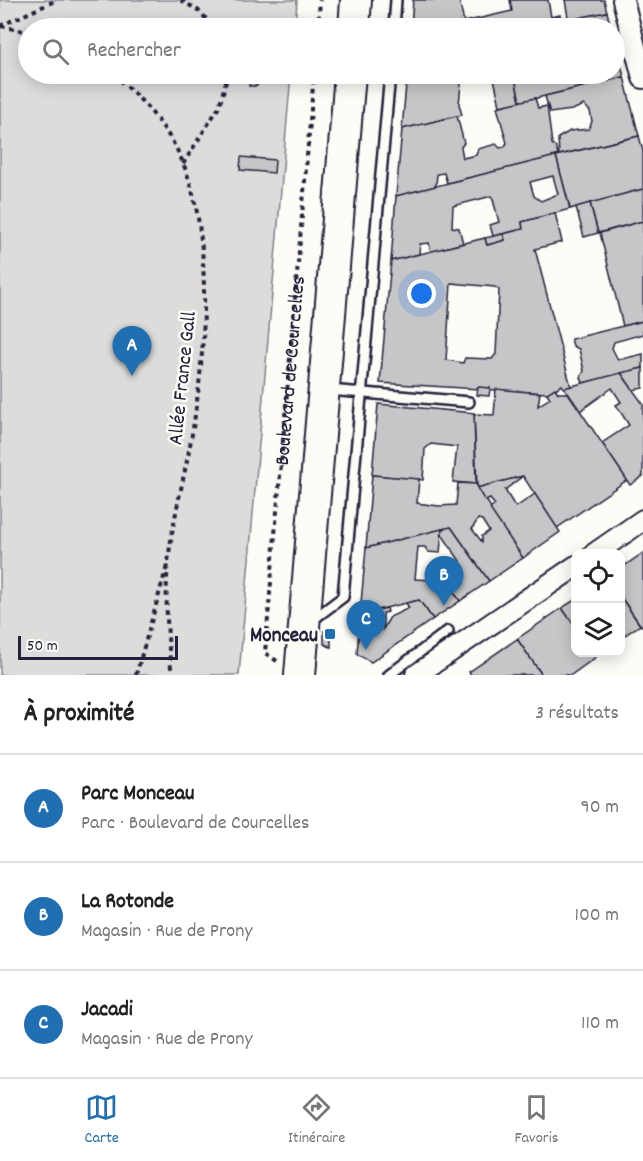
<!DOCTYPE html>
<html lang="fr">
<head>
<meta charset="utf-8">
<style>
  :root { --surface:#fff; --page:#f6f6f6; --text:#222; --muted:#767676; --line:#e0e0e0; --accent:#1f6fb2 }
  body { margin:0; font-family:Dekko,sans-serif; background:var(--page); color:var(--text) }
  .controls { position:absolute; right:18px; bottom:18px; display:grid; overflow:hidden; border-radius:12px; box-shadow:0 3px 15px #0003 }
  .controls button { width:54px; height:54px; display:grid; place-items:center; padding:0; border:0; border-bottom:2px solid var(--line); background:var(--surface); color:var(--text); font:30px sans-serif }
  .scale { position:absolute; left:18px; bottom:15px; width:160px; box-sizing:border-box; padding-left:6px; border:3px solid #22223b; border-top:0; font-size:16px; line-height:21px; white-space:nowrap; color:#22223b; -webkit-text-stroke:4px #fdfcf7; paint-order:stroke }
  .you { position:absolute; left:422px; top:294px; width:21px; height:21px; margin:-15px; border:4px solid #fff; border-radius:50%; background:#1a73e8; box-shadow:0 0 0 9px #1a73e833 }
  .badge { display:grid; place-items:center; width:39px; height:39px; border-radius:50%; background:var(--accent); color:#fff; font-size:20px; font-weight:700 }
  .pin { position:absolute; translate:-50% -50px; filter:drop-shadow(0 2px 3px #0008) }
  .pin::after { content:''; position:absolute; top:32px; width:21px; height:18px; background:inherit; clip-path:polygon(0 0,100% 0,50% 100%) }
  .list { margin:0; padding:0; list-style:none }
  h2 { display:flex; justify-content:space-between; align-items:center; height:78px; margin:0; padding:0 24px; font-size:26px }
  h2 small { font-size:20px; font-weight:400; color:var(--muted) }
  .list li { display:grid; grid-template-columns:39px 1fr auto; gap:18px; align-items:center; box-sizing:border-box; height:108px; padding:0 24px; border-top:2px solid var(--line) }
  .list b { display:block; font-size:22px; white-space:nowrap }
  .list p { margin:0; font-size:20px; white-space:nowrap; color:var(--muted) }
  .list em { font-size:20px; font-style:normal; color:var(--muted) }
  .icon { flex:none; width:33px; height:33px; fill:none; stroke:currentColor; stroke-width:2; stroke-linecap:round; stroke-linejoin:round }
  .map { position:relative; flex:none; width:643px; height:675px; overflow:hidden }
  .search { position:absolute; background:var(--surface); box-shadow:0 3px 15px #0003; left:18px; right:18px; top:18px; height:66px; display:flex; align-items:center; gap:15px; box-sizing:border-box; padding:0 21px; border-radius:33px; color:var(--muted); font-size:22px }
  .sheet { height:402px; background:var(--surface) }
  nav { display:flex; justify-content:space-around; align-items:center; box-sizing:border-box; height:84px; border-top:2px solid var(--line); background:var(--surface); font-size:16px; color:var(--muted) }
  nav a { display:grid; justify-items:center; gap:3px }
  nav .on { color:var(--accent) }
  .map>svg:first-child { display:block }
  .green { fill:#dddcdb; stroke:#807f8b; stroke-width:1.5 }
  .building { fill:#c6c6c8; stroke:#22223b; stroke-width:1.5; fill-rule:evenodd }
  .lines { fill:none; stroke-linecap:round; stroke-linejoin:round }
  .service-casing { stroke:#22223b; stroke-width:14 }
  .minor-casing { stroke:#22223b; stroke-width:24 }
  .primary-casing { stroke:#22223b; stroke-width:34 }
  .path { stroke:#22223b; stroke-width:4; stroke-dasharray:4.5 4.5; stroke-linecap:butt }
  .service { stroke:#fdfcf7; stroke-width:9 }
  .minor { stroke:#fdfcf7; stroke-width:20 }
  .primary { stroke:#fdfcf7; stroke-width:30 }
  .poi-dot { fill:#1f6fb2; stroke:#fdfcf7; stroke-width:2 }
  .labels { text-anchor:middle; stroke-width:5; stroke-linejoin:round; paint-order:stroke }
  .street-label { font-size:21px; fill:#22223b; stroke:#fdfcf7 }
  .poi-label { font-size:21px; font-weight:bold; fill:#22223b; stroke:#fdfcf7; text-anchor:end }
</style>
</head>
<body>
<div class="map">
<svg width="643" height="675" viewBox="0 0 643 675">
  <rect width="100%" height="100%" fill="#fdfcf7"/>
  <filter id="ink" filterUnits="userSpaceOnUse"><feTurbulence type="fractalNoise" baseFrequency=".0167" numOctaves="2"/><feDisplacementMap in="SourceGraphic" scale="12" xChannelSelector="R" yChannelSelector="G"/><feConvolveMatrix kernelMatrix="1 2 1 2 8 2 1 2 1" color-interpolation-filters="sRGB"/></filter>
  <g filter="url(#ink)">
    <path class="green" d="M0 0H297L295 28H28V74H291L239 675H0Z"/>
    <g class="building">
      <path d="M413 0H459L464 22 512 11 510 0H548L551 17 560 15 562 22 532 28H411Z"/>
      <path d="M565 0H604L607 12 562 22 561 18 568 17Z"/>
      <path d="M607 12 610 24 604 26 605 28H565L563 21Z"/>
      <path d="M614 63 615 66 621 65 624 77 520 102 514 74H523L524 79H527L526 75 534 74H614Z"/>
      <path d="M250 74H258L257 86H249Z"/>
      <path d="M407 74H462L459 104 462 115 402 129Z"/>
      <path d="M493 74H514L520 102 500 106Z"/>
      <path d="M624 77 639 136 559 155 558 138 570 131 589 129 592 121 590 111 584 105 572 110 550 113 545 96Z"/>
      <path d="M535 98 538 108 547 106 552 144 556 147 558 156 447 183 444 173 437 174 436 186 396 196 402 129 457 116 464 143 461 147 463 158 476 155 478 149 496 144 500 148 504 147 507 143 497 107Z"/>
      <path d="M639 136 643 151V189L570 209 556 156Z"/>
      <path d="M556 156 570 209 522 222 523 229 493 236 490 225 499 222 492 196 453 206 452 227 459 228 463 243 431 252 429 243 420 244 419 254 391 261 396 196ZM553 176 558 194 541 201 534 196 530 182Z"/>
      <path d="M241 157 275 160 274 173 240 170Z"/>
      <path d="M643 189V221L598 233 590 203Z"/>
      <path d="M590 203 598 233 584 237 576 207Z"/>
      <path d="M555 213 562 242 535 249 571 387 564 388 562 385 548 393 380 383 391 261 485 238 487 245 505 240 503 234 523 229 522 222ZM451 283 495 287 499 290 496 354 492 359 465 358 463 363 446 360Z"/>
      <path d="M643 221V321L623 326 600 233Z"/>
      <path d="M503 234 505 240 487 245 485 238Z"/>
      <path d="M643 321V334L614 342 612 348 618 360 643 354V368L583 383 581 377 584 371 579 349 573 346 571 339Z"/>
      <path d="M643 368V388L633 390 621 373Z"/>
      <path d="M621 373 643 404V476L630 485 602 443 629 425 616 405 621 402 612 388 580 411 564 388Z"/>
      <path d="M478 387 490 388 489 396 477 395Z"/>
      <path d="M555 388 558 393H568L627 480 557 528 523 476 477 488 474 414 494 415 496 389 540 393 538 406 550 398 547 393Z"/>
      <path d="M378 404 474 413 476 484 453 482 457 447 431 444 425 449 423 480 372 475Z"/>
      <path d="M372 475 419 479 417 503 439 506 456 505 458 483 476 484 523 558 489 581 451 527 366 548ZM478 519 482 520 489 531 482 536V542L472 529Z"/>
      <path d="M523 476 505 490 514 505 516 507 535 494 560 532 523 558 490 509 495 505 490 499 485 501 477 488Z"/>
      <path d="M451 527 489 581 460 601 441 574 460 561 441 533 442 529Z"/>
      <path d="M442 529 440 553 428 552 425 547H418L415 579 431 580 441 574 460 601 433 619 419 600 360 614 366 548Z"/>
      <path d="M643 553V624L641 626 620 596V569Z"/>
      <path d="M620 596 640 625 625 635 620 628Z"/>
      <path d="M576 599V628L562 608Z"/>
      <path d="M419 600 433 619 371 662 357 654 360 614 387 608 388 612 383 613V629L390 617 409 608 406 603Z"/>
      <path d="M562 608 576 628V652H593L596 657 571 675H542L517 639Z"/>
      <path d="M324 631 331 634V647L324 644Z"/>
      <path d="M517 639 542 675H471L469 672Z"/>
    </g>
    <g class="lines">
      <defs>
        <g id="service">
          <path d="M394 28 396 0"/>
          <path d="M329 390 469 402"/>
          <path d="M311 621 343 597 390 74"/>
          <path d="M389 675 448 631"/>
        </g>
        <g id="minor">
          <path d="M623 0 643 78"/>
          <path d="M594 554 643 520"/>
          <path d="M416 675 576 566"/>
        </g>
        <g id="primary">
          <path d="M354 28 356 0"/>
          <path d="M300 675 350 74"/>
        </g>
      </defs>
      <use href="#service" class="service-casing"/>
      <use href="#minor" class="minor-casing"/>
      <use href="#primary" class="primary-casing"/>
      <g class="path">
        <path d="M181 0 199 11 215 28"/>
        <path d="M0 26 57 0"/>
        <path d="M1 26 28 32"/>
        <path d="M318 28 320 0"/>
        <path d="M113 74C139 96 164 123 179 154 214 228 206 349 193 428 186 472 173 517 168 562 165 598 167 639 172 675"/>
        <path d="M183 164 219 107 228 74"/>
        <path id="s1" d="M277 661 265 653 314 74"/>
        <path d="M136 675 167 566"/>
      </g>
      <use href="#service" class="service"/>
      <use href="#minor" class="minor"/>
      <use href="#primary" class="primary"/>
    </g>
  </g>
  <rect class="poi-dot" x="324" y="628" width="12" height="12" rx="3"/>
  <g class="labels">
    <g class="street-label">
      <text dy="7" stroke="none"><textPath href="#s1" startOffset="298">Boulevard de Courcelles</textPath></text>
      <text transform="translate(181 378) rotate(-84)" y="7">Allée France Gall</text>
    </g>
    <g class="poi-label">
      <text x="318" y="641">Monceau</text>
    </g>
  </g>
</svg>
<div class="controls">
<button><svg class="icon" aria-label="locate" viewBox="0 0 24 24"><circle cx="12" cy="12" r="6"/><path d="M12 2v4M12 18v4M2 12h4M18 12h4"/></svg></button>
<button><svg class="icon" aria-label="layers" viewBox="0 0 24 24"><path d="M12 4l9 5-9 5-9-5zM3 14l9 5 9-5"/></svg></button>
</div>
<div class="scale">50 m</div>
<div class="you"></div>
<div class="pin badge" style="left:132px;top:376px">A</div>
<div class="pin badge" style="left:444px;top:606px">B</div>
<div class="pin badge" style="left:366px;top:650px">C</div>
<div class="search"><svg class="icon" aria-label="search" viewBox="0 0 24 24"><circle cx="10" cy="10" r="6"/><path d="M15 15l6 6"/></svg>Rechercher</div>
</div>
<section class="sheet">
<h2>À proximité<small>3 résultats</small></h2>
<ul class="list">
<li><span class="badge">A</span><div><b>Parc Monceau</b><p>Parc · Boulevard de Courcelles</p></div><em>90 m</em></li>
<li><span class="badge">B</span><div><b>La Rotonde</b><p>Magasin · Rue de Prony</p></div><em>100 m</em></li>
<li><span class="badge">C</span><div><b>Jacadi</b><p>Magasin · Rue de Prony</p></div><em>110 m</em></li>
</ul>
</section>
<nav>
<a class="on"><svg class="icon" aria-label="map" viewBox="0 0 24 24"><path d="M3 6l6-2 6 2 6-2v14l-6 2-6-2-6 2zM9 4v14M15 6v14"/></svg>Carte</a>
<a><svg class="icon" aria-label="directions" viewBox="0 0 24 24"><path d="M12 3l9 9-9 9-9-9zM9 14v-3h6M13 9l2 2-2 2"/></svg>Itinéraire</a>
<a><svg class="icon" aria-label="saved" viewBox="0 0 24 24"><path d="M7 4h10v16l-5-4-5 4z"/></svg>Favoris</a>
</nav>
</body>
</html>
